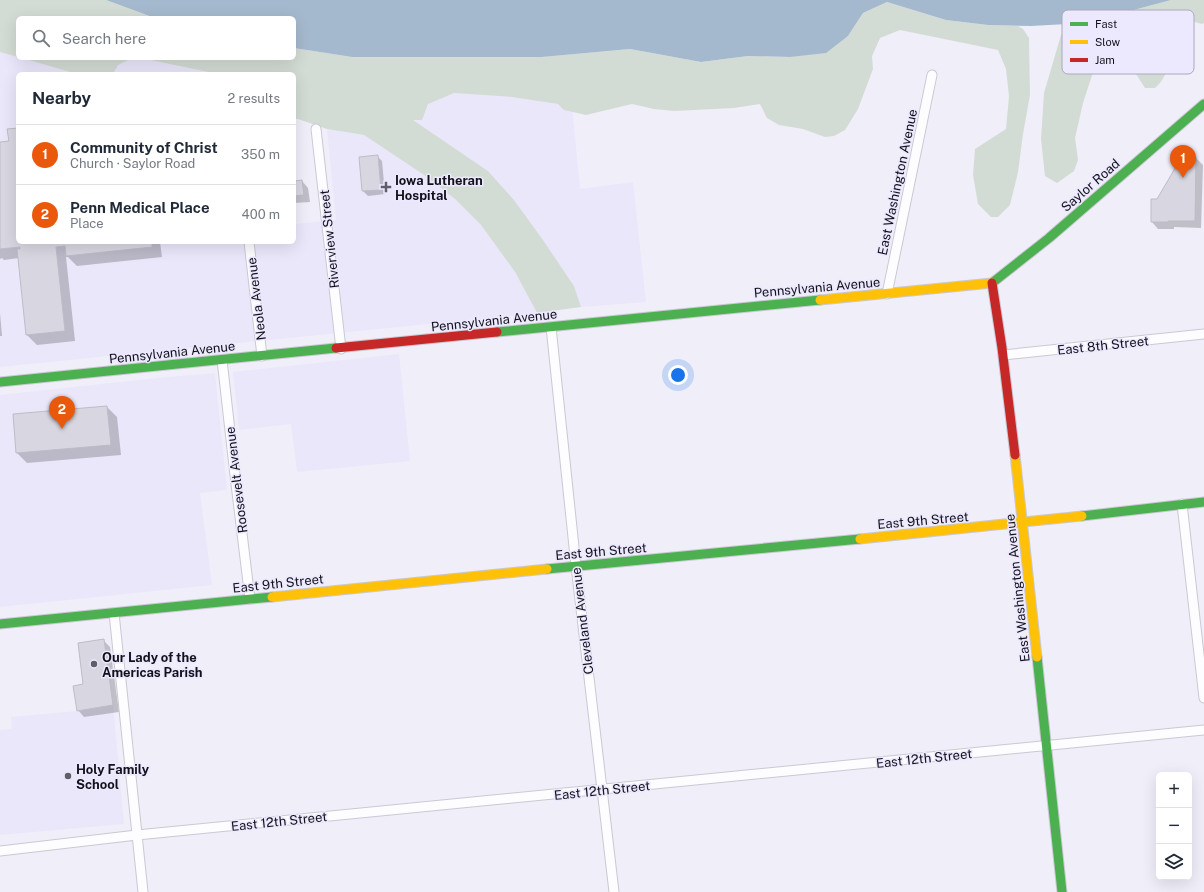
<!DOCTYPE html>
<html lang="en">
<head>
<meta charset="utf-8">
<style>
  :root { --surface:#fff; --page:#f2f2f3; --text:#1f2937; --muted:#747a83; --line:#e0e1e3; --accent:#ea580c }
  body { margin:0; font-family:"Public Sans",sans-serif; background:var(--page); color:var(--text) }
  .controls { position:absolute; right:12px; bottom:12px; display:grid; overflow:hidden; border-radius:6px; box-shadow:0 4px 16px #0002 }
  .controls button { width:36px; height:36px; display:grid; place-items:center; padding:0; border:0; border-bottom:1px solid var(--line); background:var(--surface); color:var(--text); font:20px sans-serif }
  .you { position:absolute; left:678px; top:375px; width:14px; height:14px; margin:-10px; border:3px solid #fff; border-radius:50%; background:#1a73e8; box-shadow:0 0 0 6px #1a73e833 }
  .badge { display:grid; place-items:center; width:26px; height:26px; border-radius:50%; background:var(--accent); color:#fff; font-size:13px; font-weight:700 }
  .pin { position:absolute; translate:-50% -33px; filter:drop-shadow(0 1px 2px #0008) }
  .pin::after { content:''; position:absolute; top:21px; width:14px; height:12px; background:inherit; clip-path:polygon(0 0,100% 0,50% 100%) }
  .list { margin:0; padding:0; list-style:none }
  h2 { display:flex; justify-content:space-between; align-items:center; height:52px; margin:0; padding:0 16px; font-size:17px }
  h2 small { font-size:13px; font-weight:400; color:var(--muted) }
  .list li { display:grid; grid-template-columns:26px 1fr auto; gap:12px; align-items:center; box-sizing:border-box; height:60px; padding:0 16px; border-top:1px solid var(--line) }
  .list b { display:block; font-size:15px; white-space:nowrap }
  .list p { margin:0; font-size:13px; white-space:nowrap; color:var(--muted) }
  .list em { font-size:13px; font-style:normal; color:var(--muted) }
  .icon { flex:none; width:22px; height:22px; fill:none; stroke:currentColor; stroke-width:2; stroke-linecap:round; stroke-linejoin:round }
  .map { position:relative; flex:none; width:1204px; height:892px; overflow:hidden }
  .search { position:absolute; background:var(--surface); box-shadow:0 4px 16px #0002; left:16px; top:16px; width:280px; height:44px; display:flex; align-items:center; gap:10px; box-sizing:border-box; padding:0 14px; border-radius:6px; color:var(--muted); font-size:15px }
  .panel { position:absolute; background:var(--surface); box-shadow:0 4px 16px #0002; left:16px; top:72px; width:280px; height:172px; border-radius:6px }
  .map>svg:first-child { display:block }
  .built { fill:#eae7fb }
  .green { fill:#d3dcd4 }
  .water { fill:#a5b9ce }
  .shadow { fill:#0003 }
  .building { fill:#d8d6e0; stroke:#bebcc6 }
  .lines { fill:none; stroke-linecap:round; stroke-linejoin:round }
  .street-casing { stroke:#cac9d3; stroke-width:11 }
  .fast-casing { stroke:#cac9d3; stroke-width:11 }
  .slow-casing { stroke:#cac9d3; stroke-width:11 }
  .jam-casing { stroke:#cac9d3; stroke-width:11 }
  .street { stroke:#fdfcfe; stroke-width:9 }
  .fast { stroke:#4caf50; stroke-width:9 }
  .slow { stroke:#ffc107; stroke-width:9 }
  .jam { stroke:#c62828; stroke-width:9 }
  .poi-dot { fill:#605e68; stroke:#ece9fe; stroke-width:1.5 }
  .labels { text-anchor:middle; stroke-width:3; stroke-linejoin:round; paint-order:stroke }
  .poi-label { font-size:13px; font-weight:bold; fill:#12111a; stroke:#ece9fe; text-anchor:start }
  .street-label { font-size:13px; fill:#12111a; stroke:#ece9fe }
  .key { fill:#ece9fe; stroke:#aba8ba; stroke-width:1 }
  .key-label { font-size:11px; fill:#12111a }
</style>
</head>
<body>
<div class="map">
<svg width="1204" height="892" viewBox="0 0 1204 892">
  <rect width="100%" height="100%" fill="#f0eef9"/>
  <g class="built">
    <path d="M0 0 155 18H18V58H235L237 74H18V242H294V224L336 220 327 129 364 135 424 175 455 199 481 225 515 272 537 313 0 367Z"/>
    <path d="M294 48 352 57H542L567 55 580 189 633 182 646 302 581 307 574 286 543 240 514 200 488 171 400 111 294 58Z"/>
    <path d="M399 354 410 461 297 472 291 424 239 430 233 372Z"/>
    <path d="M215 373 227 490 200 493 212 585 0 607V395L157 378Z"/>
    <path d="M113 705 124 824 0 835V730L12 729 11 717 77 711Z"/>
  </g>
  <g class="green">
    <path d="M0 0H106L155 18H18V57L0 52Z"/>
    <path d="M1171 0H1204V23L1202 24 1187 20 1174 28C1171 48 1172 74 1155 88H1145L1122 52 1109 50 1095 66 1083 103 1075 138 1078 160 1074 171 1057 183 1045 176 1041 139 1044 93 1061 35 1075 23H1085Z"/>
    <path d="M887 2 946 20 988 25 1018 26 1023 29 1029 38 1030 95 1023 134 1018 172 1010 205 998 217H991L978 204 973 175 975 149 1006 129 1009 96 1006 69 998 50 900 30 880 38 872 56 873 69 858 109 845 130 834 136 825 137 803 129 779 125 767 118 760 104 734 108 674 111 654 109 632 104 586 115 564 110 558 104 512 97 454 93 428 104 422 120H413L488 171 514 200 543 240 574 286 581 307 537 313 515 272 481 225 455 199 424 175 364 135 327 129 298 119H294V74H218L141 58H294V48L352 57H542L630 49 701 62 748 56 790 57 848 36 863 13Z"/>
    <path d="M22 58H132L118 65 114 72 94 74H77Z"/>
  </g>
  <path class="water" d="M106 0H1171L1085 23 1031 26 988 25 946 20 887 2 863 13 848 36 826 53 790 57 748 56 701 62 630 49 542 57H352L294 48V18H155Z"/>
  <g class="shadow">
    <path d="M18 129V242H160L162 257 77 266 68 257H66L75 341 37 345 27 335 19 258 4 260 2 258 0 259V143L10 142Z"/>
    <path d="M377 156 382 161 385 194 368 196 363 191Z"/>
    <path d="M1196 158 1203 165 1201 228 1174 227V229H1158L1152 222 1158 200Z"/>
    <path d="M302 181 308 188 310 202 294 203V182Z"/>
    <path d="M0 313 2 336H0Z"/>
    <path d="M107 407 117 417 121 455 27 463 17 453 14 415Z"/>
    <path d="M103 640 110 647 119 712 84 717 78 710 84 685Z"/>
  </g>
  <g class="building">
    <path d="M18 128V242H152V247L66 256 65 246 56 247 65 331 26 335 17 249H20V247L0 249V142L9 141 7 129Z"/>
    <path d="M1184 153 1196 157 1195 221H1168V222H1151V199H1157Z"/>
    <path d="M378 155 381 190 362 191 359 157Z"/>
    <path d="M302 180 304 195 294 196V181Z"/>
    <path d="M107 406 111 445 16 453 13 414Z"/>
    <path d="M104 639 113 705 77 711 73 686 83 684 78 643Z"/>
  </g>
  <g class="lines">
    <defs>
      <g id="street">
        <path d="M316 129 341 349"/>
        <path d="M249 242 262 356"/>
        <path d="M887 294 932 75"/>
        <path d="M551 327 576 566 614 892"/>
        <path d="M1003 355 1204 334"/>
        <path d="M222 360 236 484 250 599"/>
        <path d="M1182 504 1204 698"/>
        <path d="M114 613 143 892"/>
        <path d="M0 851 137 835 1204 730"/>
      </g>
      <g id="fast">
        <path d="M992 283 1049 238 1204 104"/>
        <path d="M497 332 820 300"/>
        <path d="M0 382 336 348"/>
        <path d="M1082 516 1204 502"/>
        <path d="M547 569 860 539"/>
        <path d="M0 624 272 597"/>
        <path d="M1037 657 1062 892"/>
      </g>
      <g id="slow">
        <path d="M820 300 992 283"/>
        <path d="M1015 455 1037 657"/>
        <path d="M860 539 1082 516"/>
        <path d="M272 597 547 569"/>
      </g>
      <g id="jam">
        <path d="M992 283 1002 348 1015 455"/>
        <path d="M336 348 497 332"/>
      </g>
    </defs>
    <use href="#street" class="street-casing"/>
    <use href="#fast" class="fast-casing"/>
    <use href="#slow" class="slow-casing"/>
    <use href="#jam" class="jam-casing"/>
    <use href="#street" class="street"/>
    <use href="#fast" class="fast"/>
    <use href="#slow" class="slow"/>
    <use href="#jam" class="jam"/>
  </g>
  <g class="poi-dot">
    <path d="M384 181h4v4h4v4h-4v4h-4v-4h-4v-4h4z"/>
    <circle cx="94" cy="664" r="4"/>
    <circle cx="68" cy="776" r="4"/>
  </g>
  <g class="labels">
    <g class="poi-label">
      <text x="395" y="185">Iowa Lutheran<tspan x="395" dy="15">Hospital</tspan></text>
      <text x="102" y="662">Our Lady of the<tspan x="102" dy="15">Americas Parish</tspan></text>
      <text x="76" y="774">Holy Family<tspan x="76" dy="15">School</tspan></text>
    </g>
    <g class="street-label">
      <text transform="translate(897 182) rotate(-78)" y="5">East Washington Avenue</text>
      <text transform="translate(1090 185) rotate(-41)" y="5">Saylor Road</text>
      <text transform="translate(329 239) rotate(-96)" y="5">Riverview Street</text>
      <text transform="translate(817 287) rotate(-5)" y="5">Pennsylvania Avenue</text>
      <text transform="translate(256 299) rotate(-97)" y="5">Neola Avenue</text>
      <text transform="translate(494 320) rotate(-6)" y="5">Pennsylvania Avenue</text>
      <text transform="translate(1103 345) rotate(-6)" y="5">East 8th Street</text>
      <text transform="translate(172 352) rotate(-6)" y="5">Pennsylvania Avenue</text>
      <text transform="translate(236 480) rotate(-97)" y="5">Roosevelt Avenue</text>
      <text transform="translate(923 520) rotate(-5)" y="5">East 9th Street</text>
      <text transform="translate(601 551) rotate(-5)" y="5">East 9th Street</text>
      <text transform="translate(278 583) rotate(-6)" y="5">East 9th Street</text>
      <text transform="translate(1017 588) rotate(-96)" y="5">East Washington Avenue</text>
      <text transform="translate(582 621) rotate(-97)" y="5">Cleveland Avenue</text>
      <text transform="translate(924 758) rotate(-6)" y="5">East 12th Street</text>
      <text transform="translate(602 790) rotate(-6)" y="5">East 12th Street</text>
      <text transform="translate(279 821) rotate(-6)" y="5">East 12th Street</text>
    </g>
  </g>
  <rect x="1062" y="10" width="132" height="64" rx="6" class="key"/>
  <rect x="1070" y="22" width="18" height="4" fill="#4caf50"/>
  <rect x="1070" y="40" width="18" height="4" fill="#ffc107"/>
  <rect x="1070" y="58" width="18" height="4" fill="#c62828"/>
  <g class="key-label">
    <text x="1095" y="28">Fast</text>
    <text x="1095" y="46">Slow</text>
    <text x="1095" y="64">Jam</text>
  </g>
</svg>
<div class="controls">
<button>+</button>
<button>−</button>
<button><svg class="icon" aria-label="layers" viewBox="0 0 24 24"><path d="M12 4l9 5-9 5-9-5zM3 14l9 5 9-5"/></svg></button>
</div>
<div class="you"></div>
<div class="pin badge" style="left:1183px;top:178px">1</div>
<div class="pin badge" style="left:62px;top:429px">2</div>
<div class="search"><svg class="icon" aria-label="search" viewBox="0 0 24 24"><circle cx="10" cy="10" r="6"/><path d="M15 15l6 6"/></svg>Search here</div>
<section class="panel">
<h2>Nearby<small>2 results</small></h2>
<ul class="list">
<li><span class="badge">1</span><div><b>Community of Christ</b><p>Church · Saylor Road</p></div><em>350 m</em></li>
<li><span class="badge">2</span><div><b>Penn Medical Place</b><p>Place</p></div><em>400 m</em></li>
</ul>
</section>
</div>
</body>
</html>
